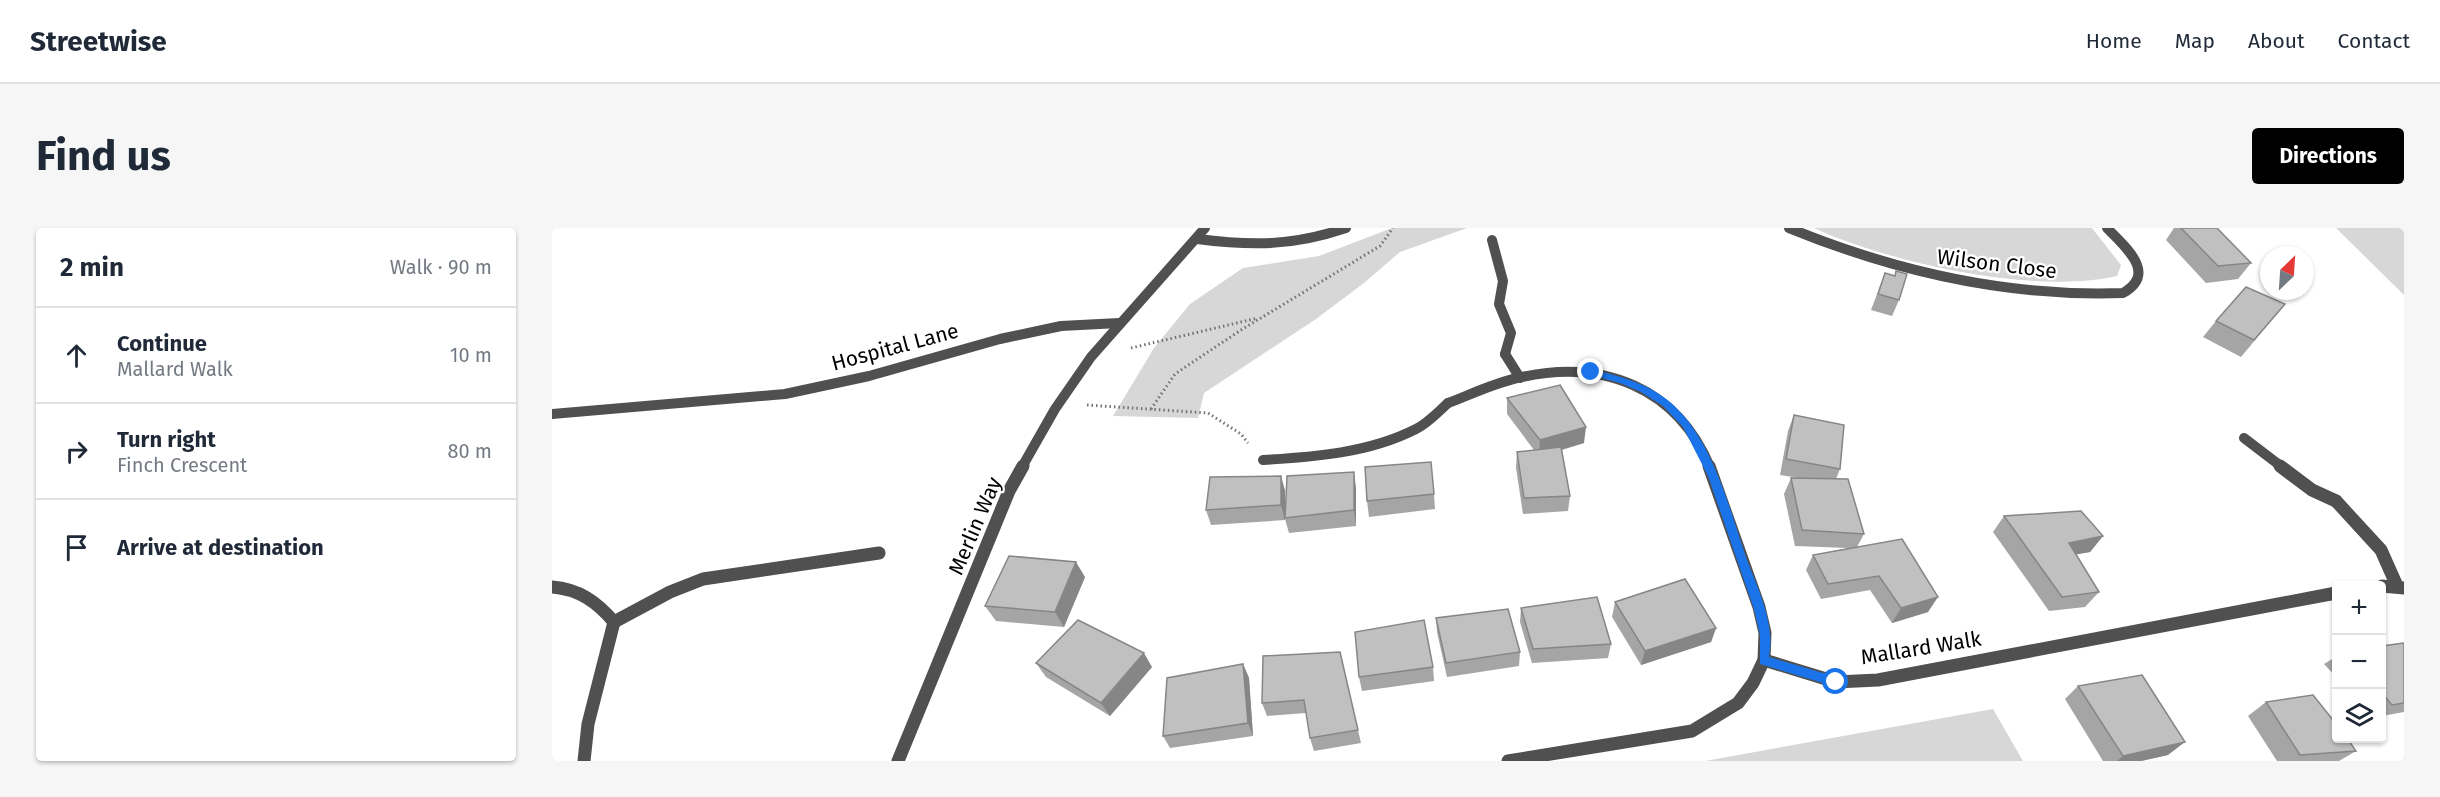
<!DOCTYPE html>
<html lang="en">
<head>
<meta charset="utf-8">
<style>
  :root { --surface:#fff; --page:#f6f6f7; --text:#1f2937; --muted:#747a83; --line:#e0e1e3; --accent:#000 }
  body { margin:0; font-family:"Fira Sans",sans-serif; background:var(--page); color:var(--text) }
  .controls { position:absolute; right:18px; bottom:18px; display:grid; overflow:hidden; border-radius:6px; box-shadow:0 2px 4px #0004 }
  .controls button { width:54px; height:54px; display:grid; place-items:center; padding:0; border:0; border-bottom:2px solid var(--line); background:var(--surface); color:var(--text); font:30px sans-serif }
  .compass { position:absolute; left:1708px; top:18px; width:54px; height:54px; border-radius:50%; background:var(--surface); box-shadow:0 2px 4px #0004; rotate:25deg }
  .stop { position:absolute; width:18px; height:18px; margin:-14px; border:4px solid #1a73e8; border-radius:50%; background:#fff }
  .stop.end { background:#1a73e8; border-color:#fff; box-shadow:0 2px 6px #0008 }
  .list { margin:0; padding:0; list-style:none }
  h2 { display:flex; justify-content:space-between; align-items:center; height:78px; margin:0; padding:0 24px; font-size:26px }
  h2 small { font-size:20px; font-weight:400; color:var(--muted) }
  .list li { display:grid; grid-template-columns:39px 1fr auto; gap:18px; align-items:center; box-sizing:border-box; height:96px; padding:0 24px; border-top:2px solid var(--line) }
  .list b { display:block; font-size:22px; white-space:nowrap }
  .list p { margin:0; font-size:20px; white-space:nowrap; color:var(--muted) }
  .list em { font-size:20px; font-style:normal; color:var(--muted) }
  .icon { flex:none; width:33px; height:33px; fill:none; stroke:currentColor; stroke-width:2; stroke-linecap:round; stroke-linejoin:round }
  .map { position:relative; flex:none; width:1852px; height:533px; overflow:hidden; border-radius:6px }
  header { display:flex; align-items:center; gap:36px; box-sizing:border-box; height:84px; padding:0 30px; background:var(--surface); border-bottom:2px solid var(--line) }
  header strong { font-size:28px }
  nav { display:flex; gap:33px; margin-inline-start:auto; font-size:21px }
  .intro { display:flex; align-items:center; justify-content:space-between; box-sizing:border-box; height:144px; padding:0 36px }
  h1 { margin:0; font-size:42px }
  .button { padding:15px 27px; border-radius:6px; background:var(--accent); color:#fff; font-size:21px; font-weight:700 }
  main { display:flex; gap:36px; padding:0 36px }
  aside { flex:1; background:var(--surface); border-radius:6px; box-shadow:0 2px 4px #0004 }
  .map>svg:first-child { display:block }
  .green { fill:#d7d7d7 }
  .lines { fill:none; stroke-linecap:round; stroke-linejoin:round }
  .path { stroke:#727272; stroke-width:3; stroke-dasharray:1.5 3; stroke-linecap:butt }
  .service-far1 { stroke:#505050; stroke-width:10 }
  .service { stroke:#505050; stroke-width:13 }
  .minor-far1 { stroke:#505050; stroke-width:10 }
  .minor { stroke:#505050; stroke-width:13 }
  .wall { fill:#a5a5a5 }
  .shaded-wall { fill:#868686 }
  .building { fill:#c0c0c0; stroke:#868686; stroke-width:1.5 }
  .route { fill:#1a73e8 }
  .labels { text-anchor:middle; stroke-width:4.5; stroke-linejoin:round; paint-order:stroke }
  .street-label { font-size:21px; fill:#000; stroke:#fff }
</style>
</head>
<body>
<header>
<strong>Streetwise</strong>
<nav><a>Home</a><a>Map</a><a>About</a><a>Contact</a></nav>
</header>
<div class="intro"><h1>Find us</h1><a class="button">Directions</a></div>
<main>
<aside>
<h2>2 min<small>Walk · 90 m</small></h2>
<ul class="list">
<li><svg class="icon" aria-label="ahead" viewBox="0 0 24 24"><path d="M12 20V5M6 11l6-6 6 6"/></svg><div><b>Continue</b><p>Mallard Walk</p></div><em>10 m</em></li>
<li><svg class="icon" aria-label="right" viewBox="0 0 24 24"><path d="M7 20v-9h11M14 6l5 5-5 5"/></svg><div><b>Turn right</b><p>Finch Crescent</p></div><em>80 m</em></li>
<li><svg class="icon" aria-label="arrive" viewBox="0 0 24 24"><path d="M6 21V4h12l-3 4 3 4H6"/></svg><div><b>Arrive at destination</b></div></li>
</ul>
</aside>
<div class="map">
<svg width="1852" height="533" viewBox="0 0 1852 533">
  <rect width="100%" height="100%" fill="#fff"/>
  <g class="green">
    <path d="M840 0H915L848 24 812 55 764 91 652 165 646 190 561 188 602 120 638 76 691 40 767 28Z"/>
    <path d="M1262 0H1540L1569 37 1565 48C1484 67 1337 35 1262 0Z"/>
    <path d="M1784 0H1852V67Z"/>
    <path d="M1441 481 1471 533H1153Z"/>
  </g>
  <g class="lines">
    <g class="path">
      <path d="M579 120 706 90"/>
      <path d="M535 177 656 185 689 206 696 215"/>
      <path d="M599 181 623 146 689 102 828 18 841 0"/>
    </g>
    <g class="service-far1">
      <path d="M940 12 951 53 947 76 959 105 953 126"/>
      <path d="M1692 210 1730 239"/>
      <path d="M711 232C762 229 817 225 864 201 876 195 886 184 896 175"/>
    </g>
    <path class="service" d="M1728 238 1760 262 1784 273"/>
    <g class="minor-far1">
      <path d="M1237 0C1342 43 1457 69 1571 65 1606 45 1573 19 1555 0"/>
      <path d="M645 11C700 18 741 18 794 0"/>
      <path d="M953 126 968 150"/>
      <path d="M896 175C920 166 944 154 970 149 1052 131 1125 160 1158 239"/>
      <path d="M0 186 233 166 317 148 448 111 509 98 567 95"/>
      <path d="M470 239 503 181 539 129 653 0"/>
    </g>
    <g class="minor">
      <path d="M1157 238 1207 379 1213 405 1212 432"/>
      <path d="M1784 273 1829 322 1845 358"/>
      <path d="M1830 358 1852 360"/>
      <path d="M0 359C27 361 45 374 62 394L36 496 32 533"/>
      <path d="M62 394 118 364 151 351 327 325"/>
      <path d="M346 533 457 263 471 238"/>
      <path d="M956 533 1140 503 1186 475 1201 455 1212 432 1284 454 1326 452 1784 365"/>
    </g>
  </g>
  <g class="wall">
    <path d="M1622 0H1665L1699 35 1686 51 1654 55 1614 12Z"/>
    <path d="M1333 45 1347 72 1340 88 1319 82Z"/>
    <path d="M1733 76 1689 129 1651 109 1664 93Z"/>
    <path d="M955 170 1032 215 1010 222 1018 268 1016 283 971 286 964 240 965 224 982 222 955 186Z"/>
    <path d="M1242 187 1288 241 1284 251 1312 306 1305 319 1376 384 1340 395 1318 362 1269 371 1254 342 1261 327 1296 320 1243 318 1232 266 1239 250H1247L1228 247 1236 203Z"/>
    <path d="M729 248 733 263V283L804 260V298L737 305 733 291V292L659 297 654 282Z"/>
    <path d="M882 266 883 281 817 289 815 273Z"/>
    <path d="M1452 288 1551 308 1538 324 1524 326 1547 364 1533 379 1497 383 1441 304Z"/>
    <path d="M533 349 512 399 444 393 433 378Z"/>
    <path d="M1063 374 1164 400 1159 414 1089 437 1060 389Z"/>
    <path d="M969 380 1059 416 1056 430 980 435 968 394Z"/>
    <path d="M884 390 968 424 967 438 895 449 885 404Z"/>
    <path d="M1852 415V484L1830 488V418Z"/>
    <path d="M788 424 809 515 762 523 758 510 754 485 715 488 710 475Z"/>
    <path d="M1785 428V450L1772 436Z"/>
    <path d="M484 435 600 439 558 488 494 449Z"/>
    <path d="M691 436 697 450 701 508 618 520 611 508Z"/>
    <path d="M881 439 882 453 810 463 807 449Z"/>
    <path d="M1526 458 1616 527 1589 533H1551L1513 471Z"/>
    <path d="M1714 474 1804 523 1787 533H1725L1696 488Z"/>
  </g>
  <g class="shaded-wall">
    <path d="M1034 199 1032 215 987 228 988 212Z"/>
    <path d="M802 244 804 260V298L802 282Z"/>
    <path d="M729 248 733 263V292L729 277Z"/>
    <path d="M1551 308 1538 324 1505 330 1517 315Z"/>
    <path d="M524 334 533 349 512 399 503 384Z"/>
    <path d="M1386 369 1376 384 1340 395 1349 380Z"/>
    <path d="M1164 400 1159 414 1089 437 1093 423Z"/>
    <path d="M592 425 600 439 558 488 549 475Z"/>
    <path d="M691 436 697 450 701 508 696 495Z"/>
    <path d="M1633 514 1616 527 1589 533H1565L1571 528Z"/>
  </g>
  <g class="building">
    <path d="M1629 0H1665L1699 35 1666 38Z"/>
    <path d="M1344 43 1355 46 1347 72 1326 66 1333 45 1343 48Z"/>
    <path d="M1694 59 1733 76 1702 112 1664 93Z"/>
    <path d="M1008 157 1034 199 988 212 955 170Z"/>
    <path d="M1242 187 1292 197 1288 241 1234 231Z"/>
    <path d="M1009 219 1018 268 972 270 965 224Z"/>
    <path d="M879 234 882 266 815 273 813 239Z"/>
    <path d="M802 244V282L733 290 735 248Z"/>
    <path d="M729 248V277L654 282 658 249Z"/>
    <path d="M1239 250 1296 251 1312 306 1250 302Z"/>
    <path d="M1529 283 1551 308 1517 315 1547 364 1510 369 1452 288Z"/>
    <path d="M1350 311 1386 369 1349 380 1327 348 1276 356 1261 327Z"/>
    <path d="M457 328 524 334 503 384 433 378Z"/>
    <path d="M1133 351 1164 400 1093 423 1063 374Z"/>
    <path d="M1045 369 1059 416 981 421 969 380Z"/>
    <path d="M956 381 968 424 894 435 884 390Z"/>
    <path d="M526 392 592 425 549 475 484 435Z"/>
    <path d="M872 392 881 439 807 449 803 404Z"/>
    <path d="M1852 415V475L1840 477 1830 465V418Z"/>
    <path d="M788 424 806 502 758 510 752 472 710 475 711 428Z"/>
    <path d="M691 436 696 495 611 508 615 450Z"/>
    <path d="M1590 447 1633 514 1571 528 1526 458Z"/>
    <path d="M1761 467 1785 497V510H1795L1804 523 1748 527 1714 474Z"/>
  </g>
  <path class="route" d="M1039 141C1067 148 1095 155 1118 174 1161 211 1177 280 1195 332 1204 356 1216 381 1218 406 1219 414 1218 422 1217 429L1288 450V457L1284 459 1208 436V407L1202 381 1156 248 1131 199 1111 178 1089 164 1068 155 1035 146V142Z"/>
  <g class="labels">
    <g class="street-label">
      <text transform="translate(1445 36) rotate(7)" y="7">Wilson Close</text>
      <text transform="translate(343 119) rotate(-15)" y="7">Hospital Lane</text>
      <text transform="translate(423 298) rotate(-67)" y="7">Merlin Way</text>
      <text transform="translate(1369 420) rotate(-9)" y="7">Mallard Walk</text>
    </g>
  </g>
</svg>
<div class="controls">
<button>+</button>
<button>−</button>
<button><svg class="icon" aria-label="layers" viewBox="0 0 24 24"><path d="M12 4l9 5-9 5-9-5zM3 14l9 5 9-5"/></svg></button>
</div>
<svg class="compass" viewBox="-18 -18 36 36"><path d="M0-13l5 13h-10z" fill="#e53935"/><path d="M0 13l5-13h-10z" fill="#747a83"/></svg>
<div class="stop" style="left:1284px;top:454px"></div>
<div class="stop end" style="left:1039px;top:144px"></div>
</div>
</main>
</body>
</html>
